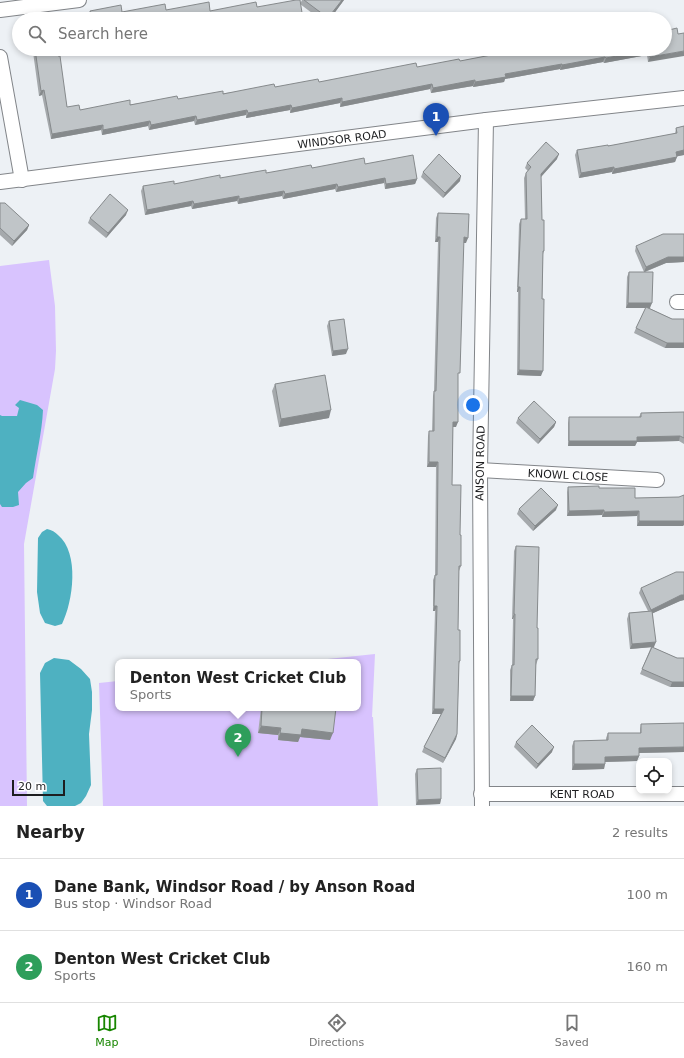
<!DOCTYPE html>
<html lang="en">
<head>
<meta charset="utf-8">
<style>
  :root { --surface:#fff; --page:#f2f2f2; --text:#222; --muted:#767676; --line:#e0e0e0; --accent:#188600 }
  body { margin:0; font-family:"DejaVu Sans",sans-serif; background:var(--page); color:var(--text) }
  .controls { position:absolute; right:12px; bottom:12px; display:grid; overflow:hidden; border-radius:8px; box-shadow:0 2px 6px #0003 }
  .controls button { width:36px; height:36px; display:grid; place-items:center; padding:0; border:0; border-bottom:1px solid var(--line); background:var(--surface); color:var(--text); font:20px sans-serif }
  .scale { position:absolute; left:12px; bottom:10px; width:53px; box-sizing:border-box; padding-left:4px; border:2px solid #1d1e20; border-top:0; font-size:11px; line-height:14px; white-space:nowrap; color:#1d1e20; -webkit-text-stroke:3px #fff; paint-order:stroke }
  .you { position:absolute; left:473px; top:405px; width:14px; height:14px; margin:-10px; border:3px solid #fff; border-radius:50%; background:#1a73e8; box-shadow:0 0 0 6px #1a73e833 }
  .badge { display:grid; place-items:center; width:26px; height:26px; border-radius:50%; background:var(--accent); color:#fff; font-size:13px; font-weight:700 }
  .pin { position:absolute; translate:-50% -33px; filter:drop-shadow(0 1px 2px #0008) }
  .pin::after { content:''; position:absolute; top:21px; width:14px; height:12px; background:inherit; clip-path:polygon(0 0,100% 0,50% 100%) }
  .popup { position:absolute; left:115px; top:659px; width:246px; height:52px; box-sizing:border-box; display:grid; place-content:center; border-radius:8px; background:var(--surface); filter:drop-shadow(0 1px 3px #0005); font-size:13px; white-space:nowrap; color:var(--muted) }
  .popup b { font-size:15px; color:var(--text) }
  .popup::after { content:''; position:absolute; left:50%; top:100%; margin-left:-8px; border:8px solid transparent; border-top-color:var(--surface) }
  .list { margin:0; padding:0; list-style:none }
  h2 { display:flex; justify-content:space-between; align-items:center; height:52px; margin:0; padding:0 16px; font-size:17px }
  h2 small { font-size:13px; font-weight:400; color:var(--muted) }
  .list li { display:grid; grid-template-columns:26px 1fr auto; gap:12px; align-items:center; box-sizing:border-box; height:72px; padding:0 16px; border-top:1px solid var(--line) }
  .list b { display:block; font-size:15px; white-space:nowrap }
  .list p { margin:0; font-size:13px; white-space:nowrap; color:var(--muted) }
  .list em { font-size:13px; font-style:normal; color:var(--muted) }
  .icon { flex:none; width:22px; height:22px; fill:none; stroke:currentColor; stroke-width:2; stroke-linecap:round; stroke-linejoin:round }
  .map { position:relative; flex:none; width:684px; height:806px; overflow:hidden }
  .search { position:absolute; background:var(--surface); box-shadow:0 2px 6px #0003; left:12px; right:12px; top:12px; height:44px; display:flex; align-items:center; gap:10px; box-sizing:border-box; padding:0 14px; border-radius:22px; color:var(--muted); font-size:15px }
  .sheet { height:196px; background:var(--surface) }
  nav { display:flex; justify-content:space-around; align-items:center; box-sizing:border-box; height:56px; border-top:1px solid var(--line); background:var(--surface); font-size:11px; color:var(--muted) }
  nav a { display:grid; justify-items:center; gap:2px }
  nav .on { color:var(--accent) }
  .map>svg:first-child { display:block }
  .green { fill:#d8c3fe }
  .water { fill:#4eb1c1 }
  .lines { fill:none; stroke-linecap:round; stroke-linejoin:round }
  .street-casing { stroke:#828589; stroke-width:16 }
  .street { stroke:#fff; stroke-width:14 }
  .wall { fill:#a5a9ac }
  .shaded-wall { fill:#868a8c }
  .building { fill:#c0c5c8; stroke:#868a8c }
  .labels { text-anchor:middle; stroke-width:3.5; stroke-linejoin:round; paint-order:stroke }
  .street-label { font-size:11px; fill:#1d1e20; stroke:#fff }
</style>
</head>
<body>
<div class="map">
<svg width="684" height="806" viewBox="0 0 684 806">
  <rect width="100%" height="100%" fill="#edf1f5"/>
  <g class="green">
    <path d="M49 260 55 306 56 351 55 369 24 544 27 806H0V266Z"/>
    <path d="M375 654 372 717H373L378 806H103L99 683 118 681V708H358V662H299Z"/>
  </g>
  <g class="water">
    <path d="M20 400 37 405 43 410C42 433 36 455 33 478L26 483 18 492 19 505 13 507H2L0 504V415L2 416H17L19 408 15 405Z"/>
    <path d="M47 529C52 530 55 532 58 535 80 553 73 602 62 624L55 626 45 623 40 613 37 592 38 538 42 532Z"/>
    <path d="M54 658 69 660 81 669 90 679 92 692V710L89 734 91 785 86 796 81 803 75 806H47L43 801 40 673 45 663Z"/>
  </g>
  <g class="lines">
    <defs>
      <g id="street">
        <path d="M0 10 79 0"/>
        <path d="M0 57 22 180"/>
        <path d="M0 182 486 120 684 98"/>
        <path d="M677 302H684"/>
        <path d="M480 470 657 480"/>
        <path d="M481 794H684"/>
        <path d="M482 806 480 470 486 120"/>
      </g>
    </defs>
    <use href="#street" class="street-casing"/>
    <use href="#street" class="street"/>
  </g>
  <g class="wall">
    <path d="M302 0H344L330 19H320L300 4Z"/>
    <path d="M257 7 303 19H89L88 16 90 11 122 12 166 10 210 11Z"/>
    <path d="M31 49H57L67 107 80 110 178 99 275 87 319 82 460 61 516 51V49H665L648 62 647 55 604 63 603 62 560 70V69L505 79 504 82 473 87V86L431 93 430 89 340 107V103L290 113V110L246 118V115L195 125 194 121 149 130 148 126 102 135 101 130 51 139 42 95 39 96 33 52 31 53Z"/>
    <path d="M684 126V155L677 156 675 162 612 174V172L579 178 575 155 577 150 608 146 675 134 676 128Z"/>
    <path d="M557 159 541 177 542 220 544 251 543 254 541 376 517 375 518 292H517L519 224 521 219H525L524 178 526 173 528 171 525 168 527 163Z"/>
    <path d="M365 164 417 179 415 184 385 189 384 183 336 192 335 189 283 199 282 196 238 204 237 201 192 209 191 206 145 215 141 191 143 186 174 184 312 168Z"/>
    <path d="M423 172 460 181 443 198 421 177Z"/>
    <path d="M0 203 29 225 27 230 12 246 0 235Z"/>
    <path d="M438 213 466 243H463L456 427H453L452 485 460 535 461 566 459 571 458 630 460 661 459 664 457 734 456 739 443 763 422 752 424 747 441 714H432L435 611H433V580L435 575 436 467H427L428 436 429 431H432L433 396 434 391 438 242H435L436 218Z"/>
    <path d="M126 215 106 238 88 223 90 218Z"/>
    <path d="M684 234V262L666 263 645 272 650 308H649L672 319H684V348H665L634 333 636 328 646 308H626L627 277 629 272H644L635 251 636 246Z"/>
    <path d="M329 321 346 354 332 356 327 326Z"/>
    <path d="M275 384 329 418 279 427 272 391Z"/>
    <path d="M684 412V444L679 441 637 442 635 446H568V423L569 417H639L641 413Z"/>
    <path d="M518 418 556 422 554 427 538 444 516 423Z"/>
    <path d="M568 487 599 488 635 498 683 526H637V516L602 517V515L567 516V492Z"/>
    <path d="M519 509 556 510 533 531 517 514Z"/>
    <path d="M516 546 537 628 538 659 536 665 535 696 533 701H510V670L512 665 513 619H512L514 551Z"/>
    <path d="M684 572V600L680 601 653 613 654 647H652L677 658H684L670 687 640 674 651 647 630 649 627 619 629 613 648 611 639 593 641 588Z"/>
    <path d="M261 708H336L330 740 300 737 298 742 278 740V735L258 733Z"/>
    <path d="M641 724 684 752 639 753V756L637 761 605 762 604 769 572 770V746L574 741 606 740V738L608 733H640V729Z"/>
    <path d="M516 742 552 752 536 769 514 747Z"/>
    <path d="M417 769 441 799 440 804 416 805 415 774Z"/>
  </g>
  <g class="shaded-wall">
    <path d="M342 0H344L330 19H328Z"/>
    <path d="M32 49H34L33 52 31 53Z"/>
    <path d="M649 50 647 55 604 63 606 58Z"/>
    <path d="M684 51V56L648 62 650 57Z"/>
    <path d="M605 57 603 62 560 70 562 65Z"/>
    <path d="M562 64 560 69 505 79 504 82 473 87 475 82 505 74Z"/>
    <path d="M475 80 473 86 431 93 433 88Z"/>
    <path d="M432 84 430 89 340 107 342 102Z"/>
    <path d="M44 90 42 95 39 96 41 91Z"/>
    <path d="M342 98 340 103 290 113 292 108Z"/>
    <path d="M291 105 290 110 246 118 248 113Z"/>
    <path d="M247 110 246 115 195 125 197 120Z"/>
    <path d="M196 116 194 121 149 130 151 125Z"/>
    <path d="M150 121 148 126 102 135 103 130Z"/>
    <path d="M103 125 101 130 51 139 52 134Z"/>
    <path d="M684 150V155L674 157 676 152Z"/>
    <path d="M559 154 557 159 539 179 541 174Z"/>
    <path d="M677 157 675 162 612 174 614 169Z"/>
    <path d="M614 167 612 172 579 178 581 173Z"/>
    <path d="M461 176 460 181 443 198 445 193Z"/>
    <path d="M385 178 384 183 336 192 338 187Z"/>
    <path d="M417 179 415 184 385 189 386 184Z"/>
    <path d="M337 184 335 189 283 199 285 194Z"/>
    <path d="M284 191 282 196 238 204 239 199Z"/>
    <path d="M239 196 237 201 192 209 194 204Z"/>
    <path d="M193 201 191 206 145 215 147 210Z"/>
    <path d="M128 210 126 215 106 238 108 233Z"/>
    <path d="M29 225 27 230 12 246 14 241Z"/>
    <path d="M437 237H440L438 242H435Z"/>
    <path d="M464 237 468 238 466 243H462Z"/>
    <path d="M668 257H684V262L666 263 644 272 646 267Z"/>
    <path d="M518 287H520L518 292H517Z"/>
    <path d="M628 303H652L650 308H626Z"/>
    <path d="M667 343H684V348H665Z"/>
    <path d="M348 349 346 354 332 356 333 351Z"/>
    <path d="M519 370 543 371 541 376 517 375Z"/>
    <path d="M331 410 329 418 279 427 281 419Z"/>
    <path d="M453 422H458L456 427H451Z"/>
    <path d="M556 422 554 427 538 444 540 439Z"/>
    <path d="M680 436 679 441 637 442 635 446H568L569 441 637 437Z"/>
    <path d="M429 462H438L436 467H427Z"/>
    <path d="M558 505 556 510 533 531 535 526Z"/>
    <path d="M604 510 602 515 567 516 569 511Z"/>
    <path d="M639 511 637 516 602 517 604 512Z"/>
    <path d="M639 521H684V525L683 526H637Z"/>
    <path d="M681 595H684V600L680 601 649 615 651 610Z"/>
    <path d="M434 606H437L435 611H433Z"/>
    <path d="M514 614H515L513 619H512Z"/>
    <path d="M656 642 654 647 630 649 632 644Z"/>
    <path d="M672 682H684V687H670Z"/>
    <path d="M511 696H535L533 701H510Z"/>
    <path d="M434 709H444L442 714H432Z"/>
    <path d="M261 726 281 728 278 735 258 733Z"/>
    <path d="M302 729 333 733 330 740 300 737 298 742 278 740 280 733Z"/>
    <path d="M457 734 456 739 443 763 445 758Z"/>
    <path d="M554 747 552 752 536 769 538 764Z"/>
    <path d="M684 747V752L637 753 639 748Z"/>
    <path d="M639 756 637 761 603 762 605 757Z"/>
    <path d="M574 764H605L604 769 572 770Z"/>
    <path d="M441 799 440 804 416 805 418 800Z"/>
  </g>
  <g class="building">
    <path d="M296 0H300L303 19H92L90 11 121 5 122 12 165 4 166 10 209 2 210 11 256 2 257 7Z"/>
    <path d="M304 0H342L328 18Z"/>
    <path d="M52 13 53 19H29V17Z"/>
    <path d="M677 28 678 34 684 33V51L650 57 649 50 606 58 605 57 562 65V64L505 74 506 77 475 82V80L433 88 432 84 342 102V98L292 108 291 105 248 113 247 110 197 120 196 116 151 125 150 121 103 130V125L52 134 44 90 41 91 35 49H57L58 56H60L67 107 79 105 80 110 130 100V105L177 96 178 99 223 91V94L274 84 275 87 318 79 319 82 416 63 417 67 459 59 460 61 517 50V49H665V31Z"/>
    <path d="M684 126V150L676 152 677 157 614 169V167L581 173 577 150 608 145V146L677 133 676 128Z"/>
    <path d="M546 142 559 154 541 174 542 220H544V251H543L542 299H544L543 371 519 370 520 287H518L521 219H527L526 173 531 167 527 163Z"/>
    <path d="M439 154 461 176 445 193 423 172Z"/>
    <path d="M413 155 417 179 386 184 385 178 338 187 337 184 285 194 284 191 239 199V196L194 204 193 201 147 210 143 186 174 181V184L220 175V178L266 170V173L311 165 312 168 364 158 365 164Z"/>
    <path d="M110 194 128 210 108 233 90 218Z"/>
    <path d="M0 203H5L29 225 14 241 0 228Z"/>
    <path d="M438 213 469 214 468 238 464 237 460 373H458V422H453L452 485H461L460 535H461V566H459L458 630H460V661H459L457 734 445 758 424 747 444 709H434L437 606H434L435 575H437L438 462H429V431H434V391H436L440 237H437Z"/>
    <path d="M663 234H684V257H668L646 267 636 246Z"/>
    <path d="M629 272H653L652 303H628Z"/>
    <path d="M646 307 672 319H684V343H667L636 328Z"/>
    <path d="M344 319 348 349 333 351 329 321Z"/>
    <path d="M325 375 331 410 281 419 275 384Z"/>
    <path d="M534 401 556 422 540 439 518 418Z"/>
    <path d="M684 412V438L680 436 637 437V441H569V417H641V413Z"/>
    <path d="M599 486V488H635V498L679 497 684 495V521H639V511L604 512V510L569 511 568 487Z"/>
    <path d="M541 488 558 505 535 526 519 509Z"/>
    <path d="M516 546 539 547 537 628H538V659H536L535 696H511L512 665H514L515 614H514Z"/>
    <path d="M676 572H684V595H681L651 610 641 588Z"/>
    <path d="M652 611 656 642 632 644 629 613Z"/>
    <path d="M652 647 677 658H684V682H672L642 669Z"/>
    <path d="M262 708H336L333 733 302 729 301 735 280 733 281 728 261 726Z"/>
    <path d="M684 723V747L639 748V756L605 757V764H574V741L608 740V733H641V724Z"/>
    <path d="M532 725 554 747 538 764 516 742Z"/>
    <path d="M441 768V799L418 800 417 769Z"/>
  </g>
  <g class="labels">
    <g class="street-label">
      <text transform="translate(342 139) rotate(-7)" y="4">WINDSOR ROAD</text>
      <text transform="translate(480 463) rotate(-89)" y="4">ANSON ROAD</text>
      <text transform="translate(568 475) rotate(3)" y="4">KNOWL CLOSE</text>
      <text x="582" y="798">KENT ROAD</text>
    </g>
  </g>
</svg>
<div class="controls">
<button><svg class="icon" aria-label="locate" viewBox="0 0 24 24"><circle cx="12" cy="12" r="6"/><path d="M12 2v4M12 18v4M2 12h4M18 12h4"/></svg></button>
</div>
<div class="scale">20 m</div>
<div class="you"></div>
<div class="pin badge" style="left:436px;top:136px;background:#1a4fb4">1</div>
<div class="pin badge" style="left:238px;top:757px;background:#2e9e5b">2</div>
<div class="popup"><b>Denton West Cricket Club</b>Sports</div>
<div class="search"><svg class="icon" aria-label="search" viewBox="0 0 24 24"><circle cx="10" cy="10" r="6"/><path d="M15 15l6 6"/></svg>Search here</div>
</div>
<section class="sheet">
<h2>Nearby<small>2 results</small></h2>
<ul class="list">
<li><span class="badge" style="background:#1a4fb4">1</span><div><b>Dane Bank, Windsor Road / by Anson Road</b><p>Bus stop · Windsor Road</p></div><em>100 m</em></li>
<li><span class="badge" style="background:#2e9e5b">2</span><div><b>Denton West Cricket Club</b><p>Sports</p></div><em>160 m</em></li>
</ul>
</section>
<nav>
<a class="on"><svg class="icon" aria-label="map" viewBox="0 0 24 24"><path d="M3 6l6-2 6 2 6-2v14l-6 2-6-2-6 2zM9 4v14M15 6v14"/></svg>Map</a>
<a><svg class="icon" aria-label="directions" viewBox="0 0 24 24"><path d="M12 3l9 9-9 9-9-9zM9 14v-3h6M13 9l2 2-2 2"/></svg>Directions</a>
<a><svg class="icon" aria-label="saved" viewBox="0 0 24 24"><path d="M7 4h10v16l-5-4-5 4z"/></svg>Saved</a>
</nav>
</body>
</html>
